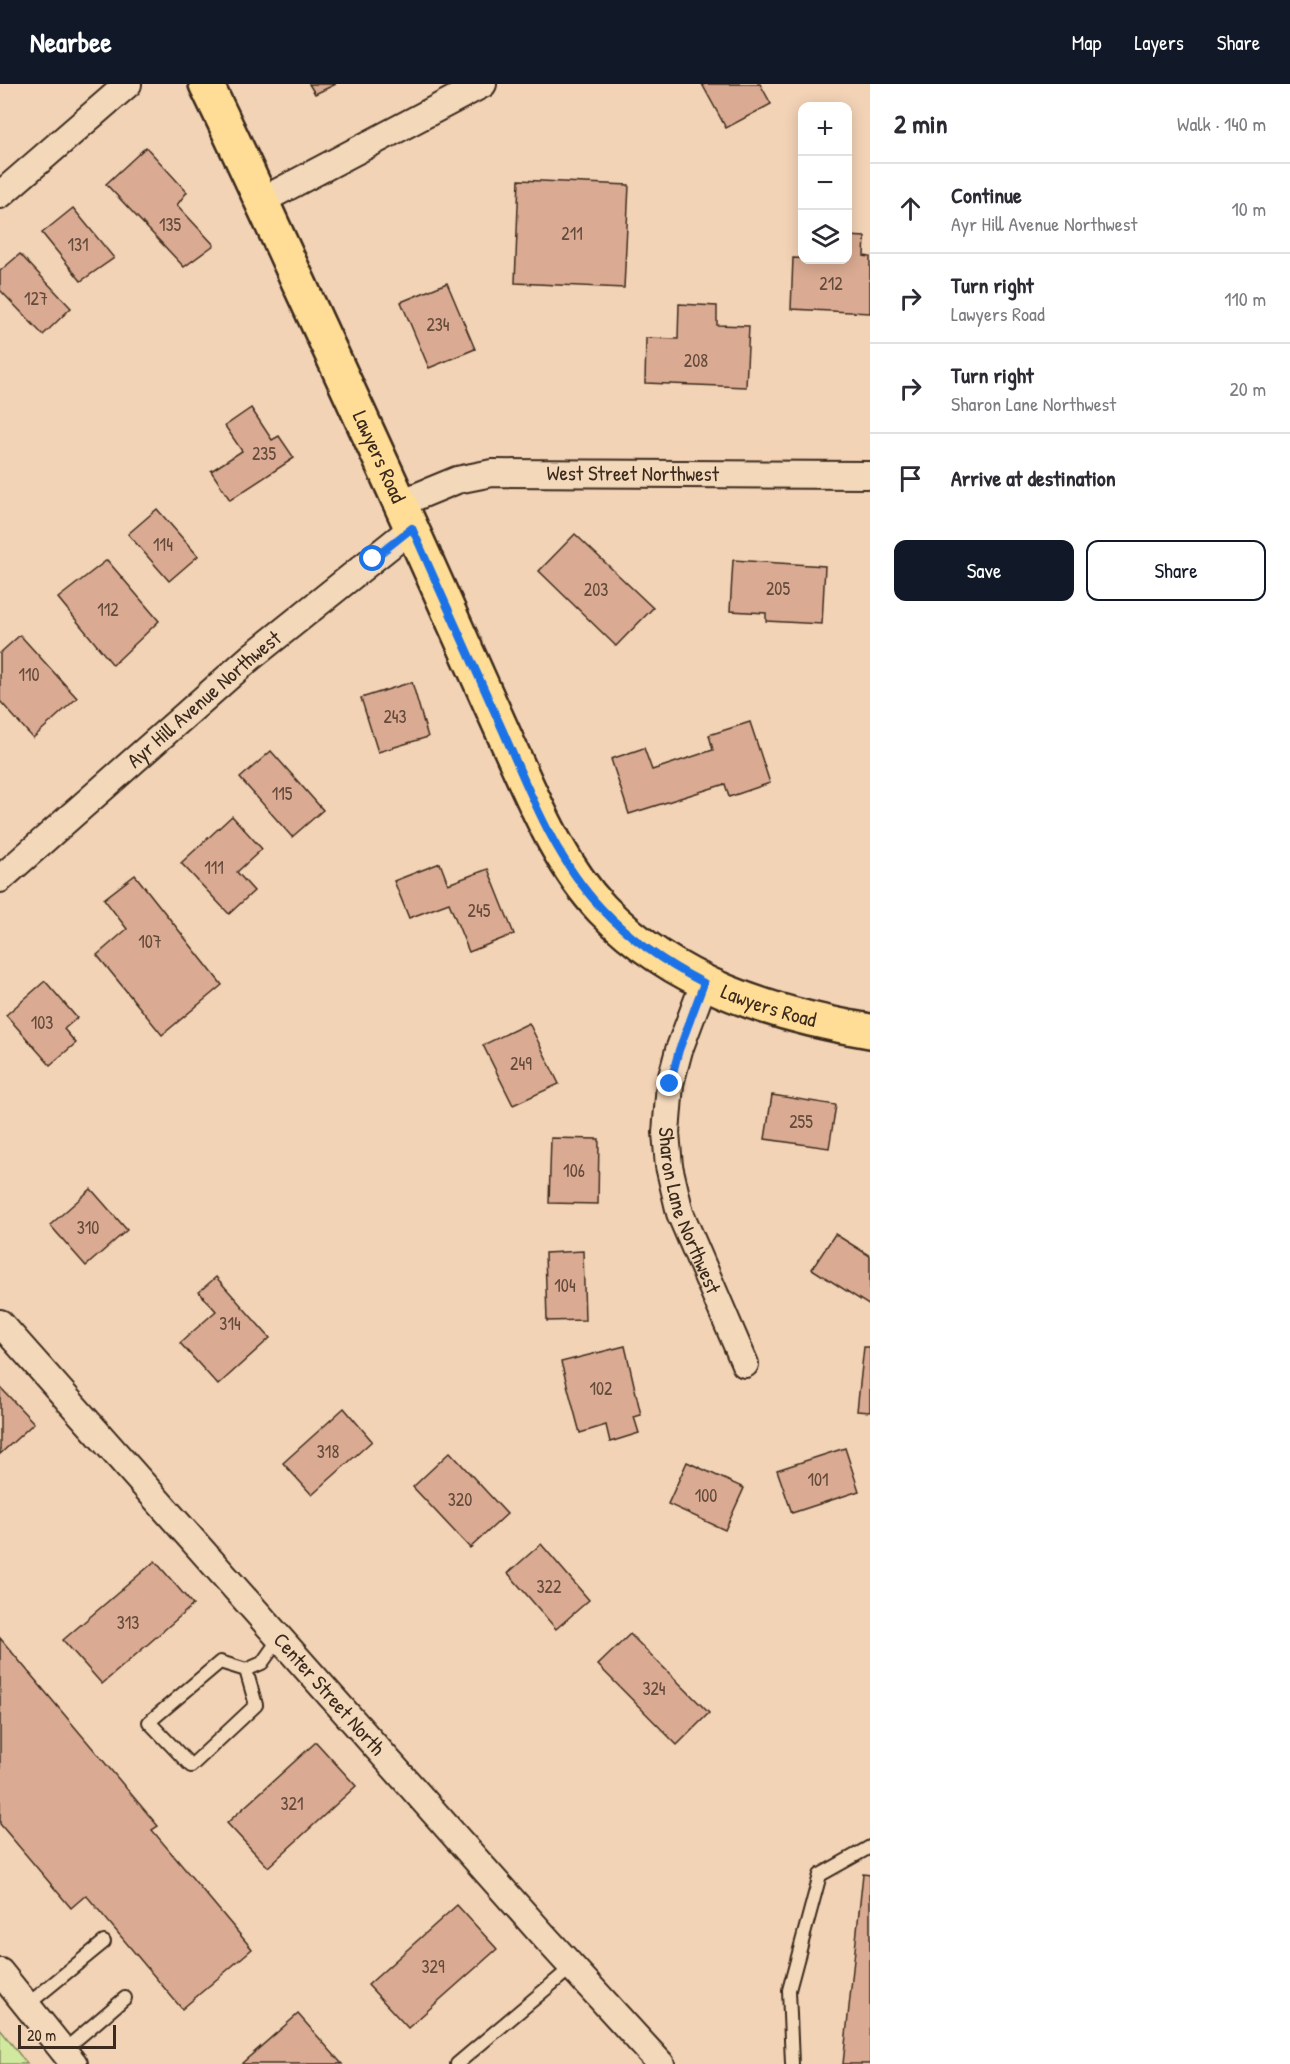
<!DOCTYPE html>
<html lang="en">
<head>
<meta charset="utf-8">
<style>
  :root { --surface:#fff; --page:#f2f2f3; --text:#2b2b33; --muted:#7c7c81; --line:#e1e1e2; --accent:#111827 }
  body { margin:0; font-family:"Patrick Hand",sans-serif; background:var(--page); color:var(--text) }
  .controls { position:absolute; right:18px; top:18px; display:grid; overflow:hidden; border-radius:12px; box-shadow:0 3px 15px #0003 }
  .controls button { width:54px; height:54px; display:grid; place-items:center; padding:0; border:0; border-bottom:2px solid var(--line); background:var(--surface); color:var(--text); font:30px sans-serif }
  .scale { position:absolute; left:18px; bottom:15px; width:98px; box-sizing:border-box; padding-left:6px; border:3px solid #3b2a1e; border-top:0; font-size:16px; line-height:21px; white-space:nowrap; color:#3b2a1e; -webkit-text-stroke:4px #f3d8ba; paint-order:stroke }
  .stop { position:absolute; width:18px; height:18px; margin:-14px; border:4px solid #1a73e8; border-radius:50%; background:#fff }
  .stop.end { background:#1a73e8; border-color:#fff; box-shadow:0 2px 6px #0008 }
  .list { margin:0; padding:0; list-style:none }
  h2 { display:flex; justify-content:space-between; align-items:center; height:78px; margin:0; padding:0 24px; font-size:26px }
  h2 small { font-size:20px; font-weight:400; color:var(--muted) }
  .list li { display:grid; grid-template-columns:39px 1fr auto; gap:18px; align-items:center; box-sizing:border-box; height:90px; padding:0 24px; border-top:2px solid var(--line) }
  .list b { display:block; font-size:22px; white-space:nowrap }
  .list p { margin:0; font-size:20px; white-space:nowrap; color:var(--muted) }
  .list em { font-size:20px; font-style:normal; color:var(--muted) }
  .actions { display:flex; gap:12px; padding:18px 24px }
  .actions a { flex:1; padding:14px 0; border:2px solid var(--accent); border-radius:12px; text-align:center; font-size:21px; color:var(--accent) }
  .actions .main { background:var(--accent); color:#fff }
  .icon { flex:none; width:33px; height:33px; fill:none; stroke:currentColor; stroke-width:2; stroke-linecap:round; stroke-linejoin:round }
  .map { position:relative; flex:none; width:870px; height:1980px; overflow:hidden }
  header { display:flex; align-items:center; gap:36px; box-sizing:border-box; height:84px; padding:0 30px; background:var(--accent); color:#fff }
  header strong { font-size:28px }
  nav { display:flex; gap:33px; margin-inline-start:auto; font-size:21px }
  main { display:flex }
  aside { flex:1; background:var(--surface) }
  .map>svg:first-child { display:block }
  .green { fill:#d1e99f; stroke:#868a5e; stroke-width:1.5 }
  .building { fill:#daab92; stroke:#3b2a1e; stroke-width:1.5 }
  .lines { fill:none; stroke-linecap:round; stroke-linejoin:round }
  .service-casing { stroke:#3b2a1e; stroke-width:16 }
  .minor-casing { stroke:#3b2a1e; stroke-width:30 }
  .primary-casing { stroke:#3b2a1e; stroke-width:38 }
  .service { stroke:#f3d8ba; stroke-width:12 }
  .minor { stroke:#f3d8ba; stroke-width:26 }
  .primary { stroke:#ffdd96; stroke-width:33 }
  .route { stroke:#1a73e8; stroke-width:8 }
  .labels { text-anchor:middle; stroke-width:4.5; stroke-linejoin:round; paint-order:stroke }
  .number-label { font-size:18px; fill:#634a3b }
  .street-label { font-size:21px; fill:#3b2a1e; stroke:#f3d8ba }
</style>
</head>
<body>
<header>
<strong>Nearbee</strong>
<nav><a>Map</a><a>Layers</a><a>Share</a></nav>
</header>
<main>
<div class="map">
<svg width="870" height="1980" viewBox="0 0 870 1980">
  <rect width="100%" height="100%" fill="#f3d3b6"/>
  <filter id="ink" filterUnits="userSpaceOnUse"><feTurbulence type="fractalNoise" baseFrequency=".0167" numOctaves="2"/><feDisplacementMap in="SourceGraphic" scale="12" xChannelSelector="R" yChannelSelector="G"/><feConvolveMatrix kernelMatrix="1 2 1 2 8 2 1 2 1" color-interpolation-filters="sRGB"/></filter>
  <g filter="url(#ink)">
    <path class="green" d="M0 1945 27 1980H0Z"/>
    <g class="building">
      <path d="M309 0H336L315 10Z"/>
      <path d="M702 0H760L771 20 726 44Z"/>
      <path d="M146 63 187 108 177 121 214 161 184 183 106 100Z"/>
      <path d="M519 96 629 101 624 204 515 199Z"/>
      <path d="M73 124 114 174 81 197 42 149Z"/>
      <path d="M848 152 865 153 864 172 870 173V229L791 225 793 174 848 176Z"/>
      <path d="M20 170 71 224 43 251 0 206V187Z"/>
      <path d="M447 199 475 265 429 284 401 218Z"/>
      <path d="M679 220 717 222V241L749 242 746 303 645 299 646 254 678 255Z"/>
      <path d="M251 324 272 356 279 352 294 374 230 416 211 387 242 367 225 342Z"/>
      <path d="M157 425 198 472 169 497 128 450Z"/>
      <path d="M575 450 653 524 616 562 539 487Z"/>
      <path d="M107 476 159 537 113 581 58 514Z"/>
      <path d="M733 476 825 482 822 540 766 537V529L730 527Z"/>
      <path d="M20 551 77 614 33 654 0 617V569Z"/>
      <path d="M412 598 428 653 378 668 361 614Z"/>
      <path d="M750 638 770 699 729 713 725 700 629 730 611 675 644 664 652 686 713 666 709 651Z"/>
      <path d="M271 667 323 726 292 753 240 694Z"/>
      <path d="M232 732 262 765 237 788 254 807 229 830 181 779Z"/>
      <path d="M440 779 448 800 488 785 514 850 469 868 449 819 409 834 394 797Z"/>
      <path d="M135 791 222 901 162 951 97 871 127 845 104 815Z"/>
      <path d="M45 897 77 934 64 945 76 959 50 981 6 931Z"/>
      <path d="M529 939 559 1000 513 1021 483 961Z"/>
      <path d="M772 1011 836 1021 829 1064 765 1055Z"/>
      <path d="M551 1054 599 1055 598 1120 549 1119Z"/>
      <path d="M91 1105 127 1146 86 1182 50 1141Z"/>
      <path d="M835 1150 870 1172V1222L812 1185Z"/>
      <path d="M583 1167 585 1236 547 1237 545 1169Z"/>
      <path d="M216 1193 270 1254 218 1301 180 1259 216 1227 199 1208Z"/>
      <path d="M625 1262 641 1331 634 1333 639 1349 610 1358 606 1341 580 1349 561 1278Z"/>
      <path d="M864 1263H870V1328L857 1327Z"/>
      <path d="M0 1303 34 1339 0 1370Z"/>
      <path d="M344 1324 372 1357 312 1411 283 1379Z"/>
      <path d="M845 1364 859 1407 792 1429 777 1386Z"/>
      <path d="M450 1368 507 1430 470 1464 413 1403Z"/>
      <path d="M687 1378 744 1404 725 1446 668 1420Z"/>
      <path d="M541 1460 589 1516 556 1545 508 1489Z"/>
      <path d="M155 1477 193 1521 102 1600 63 1556Z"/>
      <path d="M630 1550 709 1629 677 1661 598 1581Z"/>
      <path d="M0 1554 158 1742 152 1746 252 1865 182 1925 86 1811 71 1824 0 1740Z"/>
      <path d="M316 1658 356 1702 268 1783 227 1739Z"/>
      <path d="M863 1790 870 1791V1980H843Z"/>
      <path d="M457 1821 497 1865 408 1944 368 1901Z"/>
      <path d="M298 1930 342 1980H241Z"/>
    </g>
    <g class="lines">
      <defs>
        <g id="service">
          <path d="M246 1586 256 1621 191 1682 149 1638 220 1578 246 1586 262 1579 279 1555"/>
          <path d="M27 1921 104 1858"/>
          <path d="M63 1967 125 1914"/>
          <path d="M457 1980 572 1883"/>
          <path d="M792 1980 789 1906 820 1791 870 1763"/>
        </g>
        <g id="minor">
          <path d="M0 111 128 0"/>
          <path d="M261 117 483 0"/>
          <path id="s1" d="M401 419 457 396 492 389 870 391"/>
          <path id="s2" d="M0 795 251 573 412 444"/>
          <path id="s3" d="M704 899 679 966 670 1000 666 1049 669 1082 680 1129 745 1280"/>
          <path id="s4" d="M0 1239 542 1850 661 1980"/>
          <path d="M0 1888 74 1980"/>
        </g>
        <g id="primary">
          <path id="s5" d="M206 0C240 69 272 140 304 210 355 320 405 429 454 539 474 583 494 628 514 673 538 726 562 783 602 825 673 899 772 931 870 947"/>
        </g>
      </defs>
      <use href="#service" class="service-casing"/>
      <use href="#minor" class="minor-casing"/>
      <use href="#primary" class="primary-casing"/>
      <use href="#service" class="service"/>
      <use href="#minor" class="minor"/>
      <use href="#primary" class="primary"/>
    </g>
  </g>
  <g class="lines" filter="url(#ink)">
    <path class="route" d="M373 475 412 444C442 512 473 580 503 647 530 709 555 775 602 825 631 856 667 880 704 899L679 966 670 1000"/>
  </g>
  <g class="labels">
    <g class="number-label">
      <text x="170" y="147">135</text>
      <text x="572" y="156">211</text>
      <text x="78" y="167">131</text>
      <text x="831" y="206">212</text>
      <text x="36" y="221">127</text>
      <text x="438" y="247">234</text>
      <text x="696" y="283">208</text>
      <text x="264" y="376">235</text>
      <text x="163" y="467">114</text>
      <text x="778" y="511">205</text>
      <text x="596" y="512">203</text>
      <text x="108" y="532">112</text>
      <text x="29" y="597">110</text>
      <text x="395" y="639">243</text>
      <text x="282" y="716">115</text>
      <text x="214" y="790">111</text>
      <text x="479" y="833">245</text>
      <text x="150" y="864">107</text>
      <text x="42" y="945">103</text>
      <text x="521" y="986">249</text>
      <text x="801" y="1044">255</text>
      <text x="574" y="1093">106</text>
      <text x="88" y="1150">310</text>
      <text x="565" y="1208">104</text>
      <text x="230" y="1246">314</text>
      <text x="601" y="1311">102</text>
      <text x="328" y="1374">318</text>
      <text x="818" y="1402">101</text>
      <text x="706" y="1418">100</text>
      <text x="460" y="1422">320</text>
      <text x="549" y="1509">322</text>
      <text x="128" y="1545">313</text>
      <text x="654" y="1611">324</text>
      <text x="292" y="1726">321</text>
      <text x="433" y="1889">329</text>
    </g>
    <g class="street-label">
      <text dy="7" stroke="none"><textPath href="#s5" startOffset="411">Lawyers Road</textPath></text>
      <text dy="7" stroke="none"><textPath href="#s1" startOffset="237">West Street Northwest</textPath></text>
      <text dy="7" stroke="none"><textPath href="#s2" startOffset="272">Ayr Hill Avenue Northwest</textPath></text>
      <text dy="7" stroke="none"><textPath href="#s5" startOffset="1112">Lawyers Road</textPath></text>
      <text dy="7" stroke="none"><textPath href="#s3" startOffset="237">Sharon Lane Northwest</textPath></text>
      <text dy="7" stroke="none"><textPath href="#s4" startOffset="496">Center Street North</textPath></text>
    </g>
  </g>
</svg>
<div class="controls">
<button>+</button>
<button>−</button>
<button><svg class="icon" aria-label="layers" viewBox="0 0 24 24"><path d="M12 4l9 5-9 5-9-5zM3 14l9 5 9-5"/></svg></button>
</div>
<div class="scale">20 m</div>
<div class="stop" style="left:373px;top:475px"></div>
<div class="stop end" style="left:670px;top:1000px"></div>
</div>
<aside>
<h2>2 min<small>Walk · 140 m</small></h2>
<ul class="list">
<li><svg class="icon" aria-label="ahead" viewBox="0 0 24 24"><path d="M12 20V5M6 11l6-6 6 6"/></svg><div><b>Continue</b><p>Ayr Hill Avenue Northwest</p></div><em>10 m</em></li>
<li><svg class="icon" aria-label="right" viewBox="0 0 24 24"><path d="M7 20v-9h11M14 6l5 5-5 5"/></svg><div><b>Turn right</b><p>Lawyers Road</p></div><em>110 m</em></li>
<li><svg class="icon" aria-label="right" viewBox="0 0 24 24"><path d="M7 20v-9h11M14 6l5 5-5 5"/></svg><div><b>Turn right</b><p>Sharon Lane Northwest</p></div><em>20 m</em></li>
<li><svg class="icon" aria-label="arrive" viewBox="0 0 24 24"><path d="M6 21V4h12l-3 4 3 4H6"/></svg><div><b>Arrive at destination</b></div></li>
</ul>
<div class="actions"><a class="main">Save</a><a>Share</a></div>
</aside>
</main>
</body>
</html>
